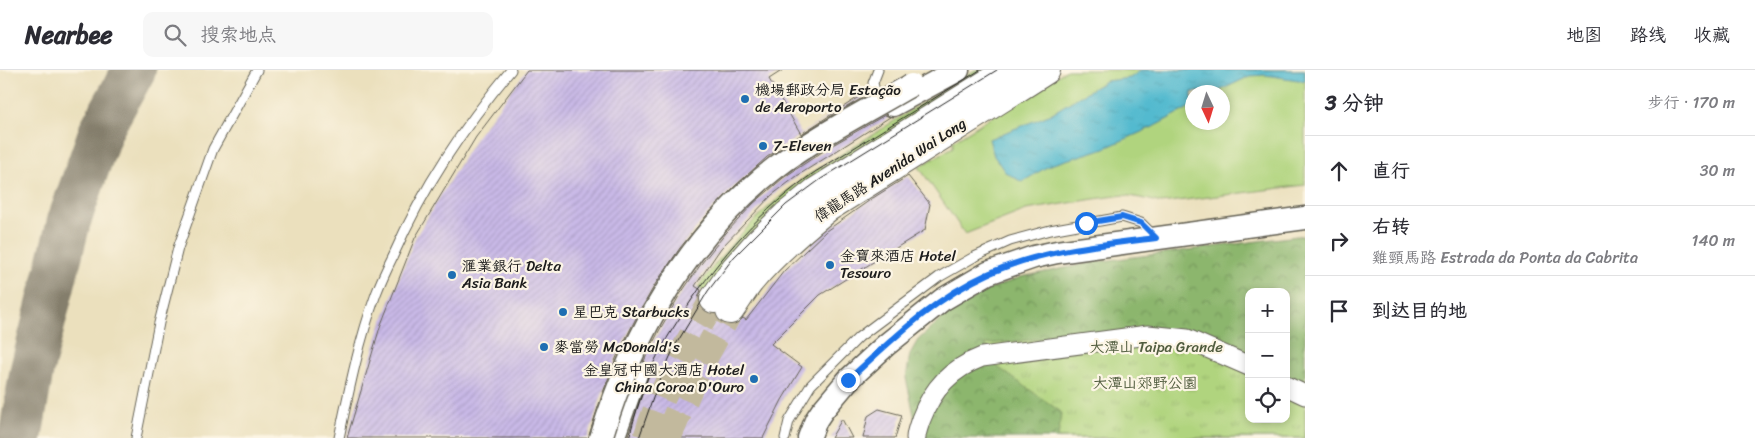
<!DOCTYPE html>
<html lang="zh">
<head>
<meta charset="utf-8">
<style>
  :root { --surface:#fff; --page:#f7f7f7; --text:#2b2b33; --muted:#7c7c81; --line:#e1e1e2 }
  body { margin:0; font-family:Sriracha,"LXGW WenKai TC",sans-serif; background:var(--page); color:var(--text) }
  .controls { position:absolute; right:15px; bottom:15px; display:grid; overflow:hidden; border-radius:10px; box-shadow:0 2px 8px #0003 }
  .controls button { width:45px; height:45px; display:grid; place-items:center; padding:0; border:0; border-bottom:1px solid var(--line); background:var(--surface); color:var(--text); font:25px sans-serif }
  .compass { position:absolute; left:1185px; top:15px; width:45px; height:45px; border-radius:50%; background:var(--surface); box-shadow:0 2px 8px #0003; rotate:176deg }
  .stop { position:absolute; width:15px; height:15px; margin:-11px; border:4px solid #1a73e8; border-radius:50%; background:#fff }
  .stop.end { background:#1a73e8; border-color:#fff; box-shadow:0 1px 5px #0008 }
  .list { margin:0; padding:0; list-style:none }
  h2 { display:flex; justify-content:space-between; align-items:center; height:65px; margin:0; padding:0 20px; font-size:21px }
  h2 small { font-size:16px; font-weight:400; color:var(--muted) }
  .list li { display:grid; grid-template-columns:32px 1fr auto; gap:15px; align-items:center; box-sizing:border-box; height:70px; padding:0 20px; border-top:1px solid var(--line) }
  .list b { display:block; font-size:19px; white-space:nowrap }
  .list p { margin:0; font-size:16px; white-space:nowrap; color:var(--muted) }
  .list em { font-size:16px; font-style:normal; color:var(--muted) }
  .icon { flex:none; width:28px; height:28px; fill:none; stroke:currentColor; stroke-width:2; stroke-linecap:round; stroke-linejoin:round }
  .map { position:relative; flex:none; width:1305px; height:368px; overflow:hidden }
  header { display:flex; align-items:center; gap:30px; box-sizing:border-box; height:70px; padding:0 25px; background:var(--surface); border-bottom:1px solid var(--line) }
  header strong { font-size:24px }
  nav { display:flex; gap:28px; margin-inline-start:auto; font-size:18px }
  .search { width:350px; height:45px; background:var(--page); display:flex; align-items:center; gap:12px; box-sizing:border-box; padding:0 18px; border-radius:10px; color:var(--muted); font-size:19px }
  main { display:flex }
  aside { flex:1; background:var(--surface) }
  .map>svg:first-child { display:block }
  .grass { fill:#b0d47e; stroke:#66784d; fill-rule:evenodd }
  .forest { fill:url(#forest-crowns); stroke:#546944; fill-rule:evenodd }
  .park { fill:url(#park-tufts); stroke:#66784d }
  .water { fill:url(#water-ripples); stroke:#376b76 }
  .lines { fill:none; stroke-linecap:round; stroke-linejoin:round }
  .taxiway { stroke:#847e6c; stroke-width:44 }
  .building { fill:url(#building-hatch) }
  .primary-tunnel { stroke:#c2b99d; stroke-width:28; stroke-dasharray:28 14; stroke-linecap:butt }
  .service-casing { stroke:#646154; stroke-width:11 }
  .minor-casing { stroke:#646154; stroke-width:21 }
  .tertiary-casing { stroke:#646154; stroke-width:25 }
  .primary-casing { stroke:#646154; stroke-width:30 }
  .service { stroke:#fff; stroke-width:9 }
  .minor { stroke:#fff; stroke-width:19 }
  .tertiary { stroke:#fff; stroke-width:22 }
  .primary { stroke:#fff; stroke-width:28 }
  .tram { stroke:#1c1c1c; stroke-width:1 }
  .tertiary-bridge-casing { stroke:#646154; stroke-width:25; stroke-linecap:butt }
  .tertiary-bridge { stroke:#fff; stroke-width:22 }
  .route { stroke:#1a73e8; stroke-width:6 }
  .poi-dot { fill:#1f6fb2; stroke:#fcf5e5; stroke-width:2 }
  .labels { text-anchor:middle; stroke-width:4.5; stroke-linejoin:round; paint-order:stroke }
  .poi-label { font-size:15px; fill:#1c1c1c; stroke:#fcf5e5; text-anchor:start }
  .street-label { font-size:15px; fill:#1c1c1c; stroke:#fcf5e5 }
  .park-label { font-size:15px; fill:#505c3e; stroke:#fcf5e5 }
</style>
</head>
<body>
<header>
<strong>Nearbee</strong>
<div class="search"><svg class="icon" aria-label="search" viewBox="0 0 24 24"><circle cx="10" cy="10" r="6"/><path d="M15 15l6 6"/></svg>搜索地点</div>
<nav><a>地图</a><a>路线</a><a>收藏</a></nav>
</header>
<main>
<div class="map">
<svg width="1305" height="368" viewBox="0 0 1305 368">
  <defs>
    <pattern id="forest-crowns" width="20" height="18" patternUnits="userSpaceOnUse" patternTransform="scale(1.25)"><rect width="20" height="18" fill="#8cb66d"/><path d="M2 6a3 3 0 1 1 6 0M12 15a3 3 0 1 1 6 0" fill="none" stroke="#729359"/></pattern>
    <pattern id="park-tufts" width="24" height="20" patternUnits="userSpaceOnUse" patternTransform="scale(1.25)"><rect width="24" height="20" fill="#b0d47e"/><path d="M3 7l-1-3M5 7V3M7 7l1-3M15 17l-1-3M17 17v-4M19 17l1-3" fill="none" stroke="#97b56c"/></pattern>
    <pattern id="water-ripples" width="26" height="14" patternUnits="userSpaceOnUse" patternTransform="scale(1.25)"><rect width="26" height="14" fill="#52bacf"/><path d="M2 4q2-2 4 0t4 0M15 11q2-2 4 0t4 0" fill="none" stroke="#479fb1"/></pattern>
    <pattern id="building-hatch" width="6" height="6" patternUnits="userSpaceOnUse" patternTransform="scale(1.25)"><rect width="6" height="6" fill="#c9b9e7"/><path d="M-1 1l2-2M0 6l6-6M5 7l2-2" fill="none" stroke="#ac9ec6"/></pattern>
  </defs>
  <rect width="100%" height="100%" fill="#fcf5e5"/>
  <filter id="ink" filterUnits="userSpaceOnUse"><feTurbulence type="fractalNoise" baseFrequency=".02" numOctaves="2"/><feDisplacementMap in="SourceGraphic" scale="10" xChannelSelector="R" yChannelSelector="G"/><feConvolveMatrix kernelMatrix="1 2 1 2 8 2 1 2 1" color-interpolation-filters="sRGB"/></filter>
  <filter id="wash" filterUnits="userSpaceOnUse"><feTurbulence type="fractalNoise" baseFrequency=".0096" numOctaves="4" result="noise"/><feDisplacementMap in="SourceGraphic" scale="20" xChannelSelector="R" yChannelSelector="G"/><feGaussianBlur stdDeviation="1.12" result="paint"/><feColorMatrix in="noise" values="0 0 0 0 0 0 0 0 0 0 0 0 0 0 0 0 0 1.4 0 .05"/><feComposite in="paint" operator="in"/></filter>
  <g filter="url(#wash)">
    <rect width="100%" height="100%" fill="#ebe0bd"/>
    <g class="grass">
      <path d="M975 0H1000L708 224 698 217C730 172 763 138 807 106Z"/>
      <path d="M1067 0H1305V115L1161 133 1146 129 1124 125 1094 129 1026 140 965 164 919 97 953 77V71ZM1192 22H1222V52H1192Z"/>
    </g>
    <path class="forest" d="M1305 165V368H919L906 308 910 284 918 270 946 245 988 220 1021 207 1095 192ZM1249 222H1286V349H1249Z"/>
    <path class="park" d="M1147 259 1249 291V349H1286V309L1305 317V368H1058L1061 342 992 293 986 274Z"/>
    <path class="water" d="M1141 0H1305V11L1265 5 1250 6 1217 22H1192V36L1153 57 1105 78 1050 95 1022 112 1005 102 994 86 989 69 1049 45 1105 11 1130 8Z"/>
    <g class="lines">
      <path class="taxiway" d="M20 368 32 299 69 151 101 60 134 0"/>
    </g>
    <g id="blocks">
      <g class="building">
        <path d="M527 0H783L769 9 801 64 868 21 869 24 818 54 767 87 735 116 706 146 680 178 656 213 636 248 617 286 602 325 588 368H347L380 257 415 168 476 67Z"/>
        <path d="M885 45 890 47 797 106 772 125 721 178 695 216 701 220 698 228 700 235 705 241 715 244 722 253 728 255 736 254 743 248 746 250 784 201 826 161 873 128 908 106 930 134 925 160 820 225 771 274 802 297 782 330 763 368H627L649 305 650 298 644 291 659 261 679 226 701 194 726 163 753 134 783 108 831 76Z"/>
        <path d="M879 339 902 345 895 368H863L868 346Z"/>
        <path d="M842 349 852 368H831Z"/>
      </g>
    </g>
  </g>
  <g filter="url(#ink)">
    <use href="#blocks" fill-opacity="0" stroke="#646154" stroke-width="1"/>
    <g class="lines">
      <g class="primary-tunnel">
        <path d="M647 368C662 319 688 273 714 229"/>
        <path d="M667 368 697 300 730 240"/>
      </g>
      <defs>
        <g id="service">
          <path d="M878 0 873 13 878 33"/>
          <path d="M136 368 159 253 178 178 213 79 257 0"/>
          <path d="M339 368C349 320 359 271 376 224 381 211 387 198 393 186 424 116 462 59 511 0"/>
          <path d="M785 368 789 351 811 315 859 267 939 207 974 187 1010 171 1050 160 1122 147 1141 153 1154 166"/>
        </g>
        <g id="minor">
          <path d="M1286 316 1305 325"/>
          <path d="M916 368C916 362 919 355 921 349 933 318 951 299 982 287L1148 265 1187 269 1249 296"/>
        </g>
        <g id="tertiary">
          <path d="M893 35 958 0"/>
          <path d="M613 368 637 301"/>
          <path d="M809 368 816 350 822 341 848 310 886 275 942 230 988 203 1034 187 1057 182 1305 148"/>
        </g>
        <g id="primary">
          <path d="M714 229 735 199 759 172 786 146 817 121 1009 0"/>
          <path d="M730 240C737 230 743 220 750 211 773 183 800 160 827 138L1046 0"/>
        </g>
      </defs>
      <use href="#service" class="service-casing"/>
      <use href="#minor" class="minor-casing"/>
      <use href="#tertiary" class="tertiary-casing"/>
      <use href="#primary" class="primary-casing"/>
      <use href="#service" class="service"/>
      <use href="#minor" class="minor"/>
      <use href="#tertiary" class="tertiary"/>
      <use href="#primary" class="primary"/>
      <g class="tram">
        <path d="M629 368C635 345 642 321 651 299 660 278 673 258 685 240 720 186 762 139 815 102L980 0"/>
        <path d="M639 368 659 311 675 276 708 221 734 187 786 135 821 109 997 0"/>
      </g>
      <defs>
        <path id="tertiary-bridge" d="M601 368C632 265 689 165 775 98 817 66 865 42 911 15"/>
      </defs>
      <use href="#tertiary-bridge" class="tertiary-bridge-casing"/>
      <use href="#tertiary-bridge" class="tertiary-bridge"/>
    </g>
  </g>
  <g class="lines" filter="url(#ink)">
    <path class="route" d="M848 310C891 271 934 228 988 204 1040 180 1100 175 1156 168L1141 153 1122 147 1086 153"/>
  </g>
  <g class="poi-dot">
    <circle cx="745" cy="29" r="5"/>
    <circle cx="763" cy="76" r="5"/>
    <circle cx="830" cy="195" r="5"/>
    <circle cx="452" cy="205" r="5"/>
    <circle cx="563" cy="242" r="5"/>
    <circle cx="544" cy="277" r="5"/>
    <circle cx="754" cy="309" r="5"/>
  </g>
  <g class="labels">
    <g class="poi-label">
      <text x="755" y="25">機場郵政分局 Estação<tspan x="755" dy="17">de Aeroporto</tspan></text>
      <text x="773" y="81">7-Eleven</text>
      <text x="840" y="191">金寶來酒店 Hotel<tspan x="840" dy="17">Tesouro</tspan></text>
      <text x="462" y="201">滙業銀行 Delta<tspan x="462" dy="17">Asia Bank</tspan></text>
      <text x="573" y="247">星巴克 Starbucks</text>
      <text x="554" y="282">麥當勞 McDonald's</text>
      <text x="744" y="305" text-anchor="end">金皇冠中國大酒店 Hotel<tspan x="744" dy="17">China Coroa D'Ouro</tspan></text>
    </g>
    <g class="street-label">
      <text transform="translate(890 100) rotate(-33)" y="5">偉龍馬路 Avenida Wai Long</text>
    </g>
    <g class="park-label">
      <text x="1156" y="282">大潭山 Taipa Grande</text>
      <text x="1145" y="318">大潭山郊野公園</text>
    </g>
  </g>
</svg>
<div class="controls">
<button>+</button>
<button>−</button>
<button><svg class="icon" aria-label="locate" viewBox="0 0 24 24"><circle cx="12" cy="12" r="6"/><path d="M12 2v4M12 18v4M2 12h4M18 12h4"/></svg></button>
</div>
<svg class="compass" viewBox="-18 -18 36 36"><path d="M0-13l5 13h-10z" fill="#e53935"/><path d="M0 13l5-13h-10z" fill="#7c7c81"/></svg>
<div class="stop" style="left:1086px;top:153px"></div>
<div class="stop end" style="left:848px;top:310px"></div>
</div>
<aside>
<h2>3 分钟<small>步行 · 170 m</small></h2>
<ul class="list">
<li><svg class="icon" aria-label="ahead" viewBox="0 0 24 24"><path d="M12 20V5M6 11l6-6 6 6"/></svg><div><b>直行</b></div><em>30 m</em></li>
<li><svg class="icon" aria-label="right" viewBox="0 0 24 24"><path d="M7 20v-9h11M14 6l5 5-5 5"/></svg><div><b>右转</b><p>雞頸馬路 Estrada da Ponta da Cabrita</p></div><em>140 m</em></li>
<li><svg class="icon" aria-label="arrive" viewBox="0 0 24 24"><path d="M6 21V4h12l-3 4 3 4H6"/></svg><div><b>到达目的地</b></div></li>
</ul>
</aside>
</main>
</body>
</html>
